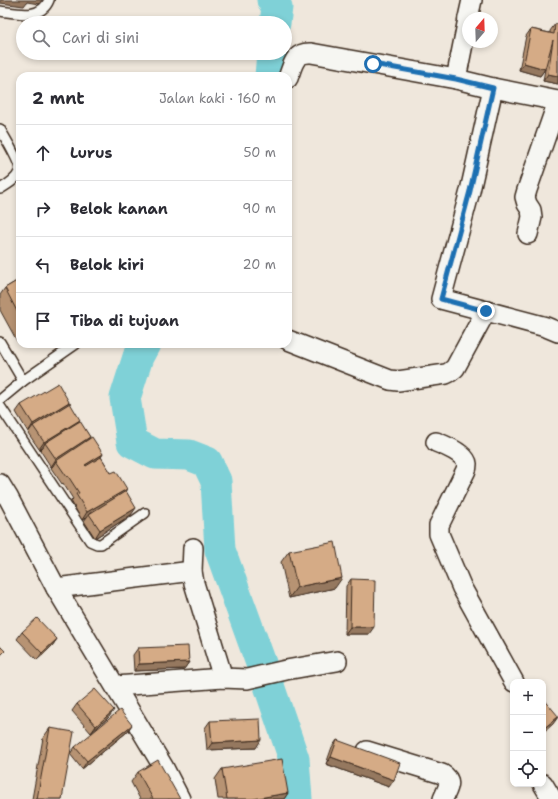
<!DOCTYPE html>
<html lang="id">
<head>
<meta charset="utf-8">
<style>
  :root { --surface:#fff; --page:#f7f7f7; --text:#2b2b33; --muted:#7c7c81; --line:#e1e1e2 }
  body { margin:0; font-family:"Shantell Sans",sans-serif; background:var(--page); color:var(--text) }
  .controls { position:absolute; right:12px; bottom:12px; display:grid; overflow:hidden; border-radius:8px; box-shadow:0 2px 6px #0003 }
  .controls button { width:36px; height:36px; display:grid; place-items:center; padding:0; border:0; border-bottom:1px solid var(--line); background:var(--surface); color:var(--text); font:20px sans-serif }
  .compass { position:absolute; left:462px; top:12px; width:36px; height:36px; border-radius:50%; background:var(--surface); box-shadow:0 2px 6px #0003; rotate:19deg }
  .stop { position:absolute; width:12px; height:12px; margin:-9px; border:3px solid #1f6fb2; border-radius:50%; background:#fff }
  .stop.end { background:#1f6fb2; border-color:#fff; box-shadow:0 1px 4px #0008 }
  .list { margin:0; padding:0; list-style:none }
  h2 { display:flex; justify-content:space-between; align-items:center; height:52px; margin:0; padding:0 16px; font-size:17px }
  h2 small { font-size:13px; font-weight:400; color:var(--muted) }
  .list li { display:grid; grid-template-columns:26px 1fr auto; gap:12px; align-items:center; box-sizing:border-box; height:56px; padding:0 16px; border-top:1px solid var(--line) }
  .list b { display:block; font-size:15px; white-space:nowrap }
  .list em { font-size:13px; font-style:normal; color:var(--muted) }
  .icon { flex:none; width:22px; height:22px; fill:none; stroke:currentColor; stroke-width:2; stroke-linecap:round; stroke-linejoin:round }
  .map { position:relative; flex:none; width:558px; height:799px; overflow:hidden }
  .search { position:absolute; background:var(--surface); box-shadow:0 2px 6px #0003; left:16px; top:16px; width:276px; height:44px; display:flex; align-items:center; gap:10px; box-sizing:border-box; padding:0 14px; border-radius:22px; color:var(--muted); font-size:15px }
  .panel { position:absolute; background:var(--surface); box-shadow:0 2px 6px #0003; left:16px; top:72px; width:276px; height:276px; border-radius:12px }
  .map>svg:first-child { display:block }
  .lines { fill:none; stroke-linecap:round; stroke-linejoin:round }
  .river { stroke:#7fd1d7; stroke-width:31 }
  .lane-casing { stroke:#3b2a1e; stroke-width:12 }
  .street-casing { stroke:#3b2a1e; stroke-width:22 }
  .lane { stroke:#f6f6f2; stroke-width:9 }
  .street { stroke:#f6f6f2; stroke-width:19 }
  .wall { fill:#b79373; stroke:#3b2a1e }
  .shaded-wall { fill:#95785e; stroke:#3b2a1e }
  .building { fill:#d5ab86; stroke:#3b2a1e }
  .route { stroke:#1f6fb2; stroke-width:5 }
</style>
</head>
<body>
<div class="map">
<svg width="558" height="799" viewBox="0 0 558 799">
  <rect width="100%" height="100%" fill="#efe7dc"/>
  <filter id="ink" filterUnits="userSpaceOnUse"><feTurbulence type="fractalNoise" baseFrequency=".025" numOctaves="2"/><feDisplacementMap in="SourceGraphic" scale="8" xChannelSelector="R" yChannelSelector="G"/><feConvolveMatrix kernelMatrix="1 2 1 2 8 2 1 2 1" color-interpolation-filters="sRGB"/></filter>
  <g filter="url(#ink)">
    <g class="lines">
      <g class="river">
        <path d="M272 0 277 7 275 23"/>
        <path d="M270 76 272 53"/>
        <path d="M145 344 138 357 125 398 132 442 155 454 189 455 207 462 216 481 220 550 266 677 294 759 297 799"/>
      </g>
      <defs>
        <g id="lane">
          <path d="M0 11C17 13 41 20 49 0"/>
          <path d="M0 129C4 136 22 165 19 172 16 180 7 185 0 189"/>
          <path d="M0 342 23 381"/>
          <path d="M0 400 23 381 76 344"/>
          <path d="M0 406 90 541 97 544H101L145 513"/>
        </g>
        <g id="street">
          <path d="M468 18 472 0"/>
          <path d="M288 78C293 65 294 52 311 53L456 79 493 88 558 101"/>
          <path d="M456 79 468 19"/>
          <path d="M493 88 470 191 441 299 546 327 558 332"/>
          <path d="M528 234 532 217 531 210 527 204 525 197 527 190 558 101"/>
          <path d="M288 340 390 380 398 381 446 374 450 372 455 368 486 311"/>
          <path d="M436 442C444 445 466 454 467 464 467 466 467 468 466 470L439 525V534L462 588 514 682"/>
          <path d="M0 484 8 497 56 588 164 768 180 799"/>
          <path d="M193 548 192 571 194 583 223 678"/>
          <path d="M56 588 192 571"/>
          <path d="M116 686 223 678 247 679 286 670 337 661"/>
          <path d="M367 751 442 774C454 781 447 789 443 799"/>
          <path d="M543 784 552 799"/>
        </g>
      </defs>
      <use href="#lane" class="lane-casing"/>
      <use href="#street" class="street-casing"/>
      <use href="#lane" class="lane"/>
      <use href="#street" class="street"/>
    </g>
    <g class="wall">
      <path d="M555 24H558V84L543 81 545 69 540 76 519 70 526 36 531 29 550 33V31Z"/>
      <path d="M20 279V339L17 341 0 310V295L5 288Z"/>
      <path d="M21 405H68L90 437 89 440 103 454 101 457 111 473 127 489 125 491 131 515 95 538 84 521 87 517 82 520 71 501 73 499 63 483 62 484 51 468 53 466 51 467 40 450 43 447 39 449 28 433 30 430 28 432 16 412Z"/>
      <path d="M289 551 335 588 289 598 281 562Z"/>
      <path d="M351 579 369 634H345L346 586Z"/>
      <path d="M22 632 57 639 52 646 37 660 17 639Z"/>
      <path d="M138 648 189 662 184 669 134 671 133 655Z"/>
      <path d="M77 704 109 717 91 733 72 711Z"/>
      <path d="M210 721 256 748 207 750 205 728Z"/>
      <path d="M50 728 62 799H32L43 738Z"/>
      <path d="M127 732 82 769 70 754 75 747Z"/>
      <path d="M337 740 389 787 326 764 332 747Z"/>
      <path d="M222 769 288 793 284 799H218L215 779Z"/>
      <path d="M138 772 180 799H140L131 782Z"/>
    </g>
    <g class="shaded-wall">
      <path d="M0 0H42L39 4 27 2 24 6 0 3Z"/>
      <path d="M524 63 545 69 540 76 519 70Z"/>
      <path d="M548 74 558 76V84L543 81Z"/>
      <path d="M69 402 64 410 33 426 30 430 28 432 33 424Z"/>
      <path d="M80 420 75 427 45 443 43 447 39 449 44 442Z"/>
      <path d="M90 437 85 444 56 461 53 466 51 467 56 459Z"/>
      <path d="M103 454 98 461 80 472 85 465Z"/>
      <path d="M127 489 122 496 89 514 87 517 82 520 87 512Z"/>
      <path d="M136 508 131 515 95 538 100 530Z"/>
      <path d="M342 578 335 588 289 598 297 587Z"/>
      <path d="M350 627H374L369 634H345Z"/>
      <path d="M57 639 52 646 37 660 42 653Z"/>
      <path d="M189 662 184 669 134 671 139 664Z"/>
      <path d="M114 710 109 717 91 733 96 726Z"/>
      <path d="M558 717 553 724 543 733V729Z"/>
      <path d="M132 725 127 732 82 769 87 761Z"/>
      <path d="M261 740 256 748 207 750 212 743Z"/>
      <path d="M331 757 394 780 389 787 326 764Z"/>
      <path d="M288 793 284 799H253Z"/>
    </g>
    <g class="building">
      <path d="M555 24H558V76L548 74 553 40 545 69 524 63 531 29 554 34Z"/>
      <path d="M20 279V317L5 288Z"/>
      <path d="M58 383 69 402 33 424 21 405Z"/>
      <path d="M70 403 80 420 44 442 33 426Z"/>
      <path d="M80 421 90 437 56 459 45 443Z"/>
      <path d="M92 437 103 454 85 465 86 466 101 457 111 473 116 471 127 489 87 512 76 494 79 493 68 476 67 477 56 461Z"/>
      <path d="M126 491 136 508 100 530 89 514Z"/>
      <path d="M335 542 342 578 297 587 289 551Z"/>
      <path d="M351 579 375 580 374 627H350Z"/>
      <path d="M37 618 57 639 42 653 22 632Z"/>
      <path d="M0 646 5 651 0 656Z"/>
      <path d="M188 646 189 662 139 664 138 648Z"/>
      <path d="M95 689 114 710 96 726 77 704Z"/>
      <path d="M543 698 558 716V717L543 729Z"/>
      <path d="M120 710 132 725 87 761 75 747Z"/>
      <path d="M260 719 261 740 212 743 210 721Z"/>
      <path d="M50 728 74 732 62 799H37Z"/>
      <path d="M337 740 400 763 394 780 331 757Z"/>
      <path d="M282 759 288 793 253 799H227L222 769Z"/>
      <path d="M158 760 180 799H153L138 772Z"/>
    </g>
  </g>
  <g class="lines" filter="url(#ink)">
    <path class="route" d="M373 64 456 79 493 88 470 191 441 299 486 311"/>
  </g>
</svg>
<div class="controls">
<button>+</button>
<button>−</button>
<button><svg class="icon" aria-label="locate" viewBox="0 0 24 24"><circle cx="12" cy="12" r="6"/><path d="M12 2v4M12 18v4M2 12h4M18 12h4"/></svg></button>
</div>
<svg class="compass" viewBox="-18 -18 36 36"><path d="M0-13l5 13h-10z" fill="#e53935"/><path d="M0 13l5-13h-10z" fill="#7c7c81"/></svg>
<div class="stop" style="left:373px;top:64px"></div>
<div class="stop end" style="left:486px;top:311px"></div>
<div class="search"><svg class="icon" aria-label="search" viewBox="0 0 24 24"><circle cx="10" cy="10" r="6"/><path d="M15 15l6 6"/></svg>Cari di sini</div>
<section class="panel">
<h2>2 mnt<small>Jalan kaki · 160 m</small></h2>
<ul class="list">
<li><svg class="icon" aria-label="ahead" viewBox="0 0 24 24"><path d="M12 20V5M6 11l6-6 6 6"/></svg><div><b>Lurus</b></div><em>50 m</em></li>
<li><svg class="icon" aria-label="right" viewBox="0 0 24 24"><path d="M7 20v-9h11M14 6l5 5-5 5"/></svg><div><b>Belok kanan</b></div><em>90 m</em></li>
<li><svg class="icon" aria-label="left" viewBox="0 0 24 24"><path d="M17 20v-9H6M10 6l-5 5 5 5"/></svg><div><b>Belok kiri</b></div><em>20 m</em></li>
<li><svg class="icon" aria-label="arrive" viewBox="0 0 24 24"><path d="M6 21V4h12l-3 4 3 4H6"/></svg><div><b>Tiba di tujuan</b></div></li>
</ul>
</section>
</div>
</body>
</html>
